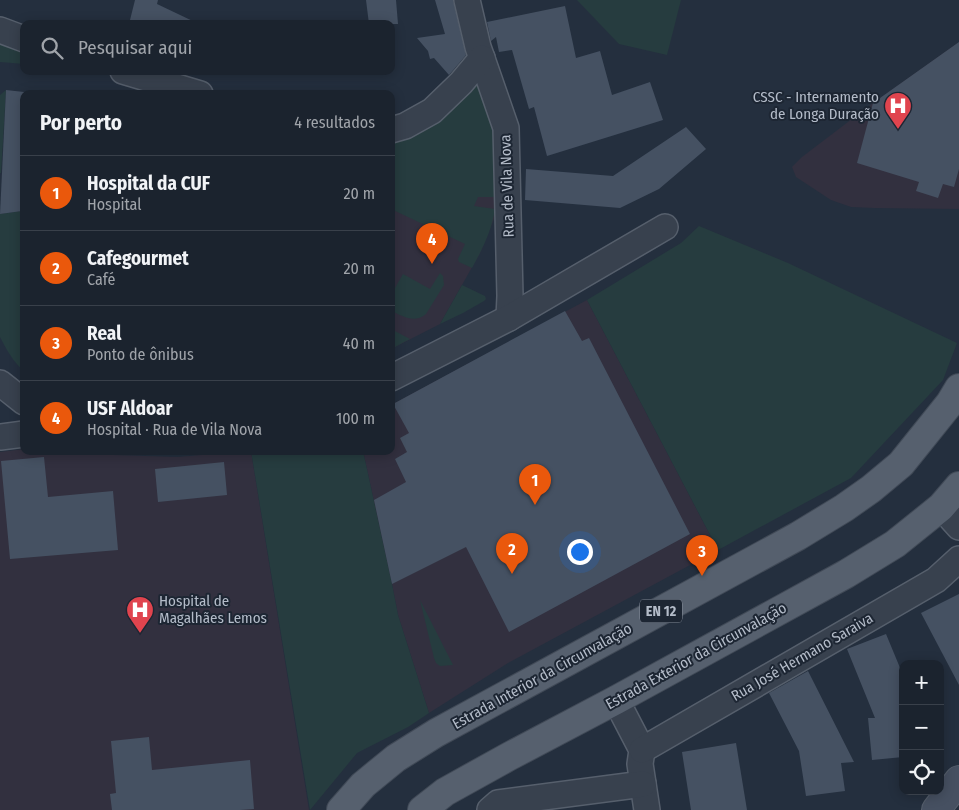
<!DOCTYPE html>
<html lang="pt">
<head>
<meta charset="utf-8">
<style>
  :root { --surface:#1b232e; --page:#282f3a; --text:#f1f3f6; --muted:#a0a4aa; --line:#39404a; --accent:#ea580c }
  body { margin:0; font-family:"Fira Sans Condensed",sans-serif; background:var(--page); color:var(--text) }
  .controls { position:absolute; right:15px; bottom:15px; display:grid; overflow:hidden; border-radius:10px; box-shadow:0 2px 12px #0003 }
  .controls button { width:45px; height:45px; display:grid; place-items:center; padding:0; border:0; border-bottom:1px solid var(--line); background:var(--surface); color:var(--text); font:25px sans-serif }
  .you { position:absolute; left:579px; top:551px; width:18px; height:18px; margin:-12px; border:4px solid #fff; border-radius:50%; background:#1a73e8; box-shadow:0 0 0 8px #1a73e833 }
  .badge { display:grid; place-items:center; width:32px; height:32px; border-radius:50%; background:var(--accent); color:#fff; font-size:16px; font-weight:700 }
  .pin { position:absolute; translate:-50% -41px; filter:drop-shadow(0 1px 2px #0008) }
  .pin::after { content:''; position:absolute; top:26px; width:18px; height:15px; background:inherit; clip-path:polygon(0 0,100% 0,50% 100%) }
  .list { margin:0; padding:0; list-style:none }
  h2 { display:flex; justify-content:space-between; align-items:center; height:65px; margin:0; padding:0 20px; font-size:21px }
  h2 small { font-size:16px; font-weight:400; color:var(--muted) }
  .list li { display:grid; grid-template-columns:32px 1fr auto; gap:15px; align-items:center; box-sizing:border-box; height:75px; padding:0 20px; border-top:1px solid var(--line) }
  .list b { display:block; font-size:19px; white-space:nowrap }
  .list p { margin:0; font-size:16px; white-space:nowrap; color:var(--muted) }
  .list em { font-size:16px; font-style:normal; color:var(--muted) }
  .icon { flex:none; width:28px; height:28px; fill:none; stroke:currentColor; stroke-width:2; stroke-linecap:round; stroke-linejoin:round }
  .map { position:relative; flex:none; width:959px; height:810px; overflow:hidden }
  .search { position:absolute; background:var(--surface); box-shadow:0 2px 12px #0003; left:20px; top:20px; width:375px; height:55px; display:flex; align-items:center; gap:12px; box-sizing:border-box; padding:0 18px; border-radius:10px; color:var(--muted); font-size:19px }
  .panel { position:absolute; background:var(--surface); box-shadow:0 2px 12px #0003; left:20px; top:90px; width:375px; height:365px; border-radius:10px }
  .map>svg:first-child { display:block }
  .medical { fill:#32303f }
  .green { fill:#263c3f }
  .building { fill:#455162 }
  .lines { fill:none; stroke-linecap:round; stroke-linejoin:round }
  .street-casing { stroke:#565f6c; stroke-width:28 }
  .secondary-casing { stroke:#565f6c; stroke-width:30 }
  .primary-casing { stroke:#414a57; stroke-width:30 }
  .street { stroke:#38414e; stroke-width:25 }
  .secondary { stroke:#465061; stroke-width:28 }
  .primary { stroke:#56606e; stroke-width:28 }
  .labels { text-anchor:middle; stroke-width:4; stroke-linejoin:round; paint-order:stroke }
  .shield { fill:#1d2633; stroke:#878f9c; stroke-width:1 }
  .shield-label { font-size:14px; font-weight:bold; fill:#b4bcc9 }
  .poi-label { font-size:15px; fill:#b4bcc9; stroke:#1d2633; text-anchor:end }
  .street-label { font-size:15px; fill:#b4bcc9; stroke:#1d2633 }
</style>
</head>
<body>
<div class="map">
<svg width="959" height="810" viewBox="0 0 959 810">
  <rect width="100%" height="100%" fill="#242f3e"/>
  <g class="medical">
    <path d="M959 42V209L874 208 851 207 831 200 796 177 792 167 802 157 873 103Z"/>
    <path d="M391 197H497L494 219 480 253 440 324 391 349Z"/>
    <path d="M587 300 718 550 508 663 429 713 398 615 392 584 363 451H391V405Z"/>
    <path d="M24 449V451H81L114 455 177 457 251 451 309 810H0V452Z"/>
  </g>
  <g class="green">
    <path d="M577 0H681L667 55 619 44Z"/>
    <path d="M0 39 24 47V64L0 62Z"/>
    <path d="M479 77 500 132 497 197H478L474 206 495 209C492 230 482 250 472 268L459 262 458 259 465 244 391 209V137Z"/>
    <path d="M6 90 1 173H0V95Z"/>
    <path d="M24 200V371C14 363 6 349 0 337V214L22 211Z"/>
    <path d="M699 226 788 263 957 343 943 380 851 478 718 550 587 300 681 243Z"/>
    <path d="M440 273 443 276 444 285 426 314C414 324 403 316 391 311V295L403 274 430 289Z"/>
    <path d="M462 285 485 296 486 299 484 301 463 313 440 324Z"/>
    <path d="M391 329 410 339 391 349Z"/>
    <path d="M251 451H363L392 584 398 615 429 713 408 727 357 753 310 810Z"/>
    <path d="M420 600 453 665 440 666 436 663 434 658Z"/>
  </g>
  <g class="building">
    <path d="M135 0H158L157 4 199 24H129Z"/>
    <path d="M366 0H396L398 24H369Z"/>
    <path d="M435 0H453L466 55 449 75 434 58 430 59 428 51 417 38 445 34Z"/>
    <path d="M565 6 576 58 600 51 612 95 650 82 663 120 547 156 534 107 529 109 512 50 499 52 496 37 491 41 487 22Z"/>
    <path d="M959 42V169L954 187 943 184 938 198 916 191 919 182 857 163 873 103Z"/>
    <path d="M6 90 24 92V200L22 211 0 214Z"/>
    <path d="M686 127 706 149 659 189 620 208 525 200 526 169 613 176Z"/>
    <path d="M565 311 582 341 589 338 690 534 509 632 466 547 392 584 374 500 406 482 395 459 407 452 400 438 409 433 393 404Z"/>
    <path d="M44 457 48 497 113 491 118 550 10 559 1 461Z"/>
    <path d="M224 462 227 495 158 502 155 469Z"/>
    <path d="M959 594V685L921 613Z"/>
    <path d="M886 634 903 675V757L872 760 868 718H875L847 649Z"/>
    <path d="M808 671 854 762 841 763 845 791 806 796 799 751 769 693Z"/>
    <path d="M149 737 152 770 250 760 254 809 240 810H112L110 794 116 793 111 741Z"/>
    <path d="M736 743 747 810H691L682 752Z"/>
  </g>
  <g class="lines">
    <defs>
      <g id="street">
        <path d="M467 0 478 47 506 128 510 296 509 318"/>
        <path d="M0 30 24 39"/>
        <path d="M123 71 200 94"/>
        <path d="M391 130 405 126 432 111 461 83 482 58"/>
        <path d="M391 378 509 318 665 227"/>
        <path d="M0 383 24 402"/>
        <path d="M0 437 24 434"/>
        <path d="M941 507 959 527"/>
        <path d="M616 700 642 750 640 764 647 810"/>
        <path d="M642 750 936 580 959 559"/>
        <path d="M490 810 498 803 643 784"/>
      </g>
      <path id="secondary" d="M936 810 959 780"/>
      <g id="primary">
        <path d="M341 810 363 785 396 758 436 733 798 536 844 508 871 489 901 464 950 403 959 388"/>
        <path d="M422 810 445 792 508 757 616 700 846 574 895 544 941 507 959 486"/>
      </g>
    </defs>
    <use href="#street" class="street-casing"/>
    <use href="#secondary" class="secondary-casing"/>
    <use href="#primary" class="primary-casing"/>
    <use href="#street" class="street"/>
    <use href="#secondary" class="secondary"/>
    <use href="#primary" class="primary"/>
  </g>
  <defs>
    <symbol id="hospital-pin" viewBox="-11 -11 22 30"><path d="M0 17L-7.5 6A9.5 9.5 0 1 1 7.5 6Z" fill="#e0444e" stroke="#1d2633"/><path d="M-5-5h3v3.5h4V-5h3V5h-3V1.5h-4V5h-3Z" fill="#fff"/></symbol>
  </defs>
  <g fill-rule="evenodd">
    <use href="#hospital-pin" x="882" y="90" width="32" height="43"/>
    <use href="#hospital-pin" x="124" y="594" width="32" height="43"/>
  </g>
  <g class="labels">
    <rect class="shield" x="640" y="599.5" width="42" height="23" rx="4"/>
    <g class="shield-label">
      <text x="661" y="616">EN 12</text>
    </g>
    <g class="poi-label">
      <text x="879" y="102">CSSC - Internamento<tspan x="879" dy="17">de Longa Duração</tspan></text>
      <text x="159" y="606" text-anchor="start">Hospital de<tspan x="159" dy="17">Magalhães Lemos</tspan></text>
    </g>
    <g class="street-label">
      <text transform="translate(507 186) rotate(-92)" y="5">Rua de Vila Nova</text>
      <text transform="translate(696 656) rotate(-29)" y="5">Estrada Exterior da Circunvalação</text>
      <text transform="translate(802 657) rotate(-30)" y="5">Rua José Hermano Saraiva</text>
      <text transform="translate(542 676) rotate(-29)" y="5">Estrada Interior da Circunvalação</text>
    </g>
  </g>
</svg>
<div class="controls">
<button>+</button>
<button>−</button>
<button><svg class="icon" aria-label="locate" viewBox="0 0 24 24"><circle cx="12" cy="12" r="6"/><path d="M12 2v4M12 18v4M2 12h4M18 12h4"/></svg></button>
</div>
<div class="you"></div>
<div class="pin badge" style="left:535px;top:505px">1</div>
<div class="pin badge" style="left:512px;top:574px">2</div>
<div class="pin badge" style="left:702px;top:576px">3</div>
<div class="pin badge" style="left:432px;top:264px">4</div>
<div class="search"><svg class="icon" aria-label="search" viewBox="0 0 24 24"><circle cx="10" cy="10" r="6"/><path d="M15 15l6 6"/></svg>Pesquisar aqui</div>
<section class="panel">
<h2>Por perto<small>4 resultados</small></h2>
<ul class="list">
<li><span class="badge">1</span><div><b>Hospital da CUF</b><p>Hospital</p></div><em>20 m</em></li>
<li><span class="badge">2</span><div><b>Cafegourmet</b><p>Café</p></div><em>20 m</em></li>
<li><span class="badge">3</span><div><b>Real</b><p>Ponto de ônibus</p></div><em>40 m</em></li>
<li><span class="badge">4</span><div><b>USF Aldoar</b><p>Hospital · Rua de Vila Nova</p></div><em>100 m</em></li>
</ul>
</section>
</div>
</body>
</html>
